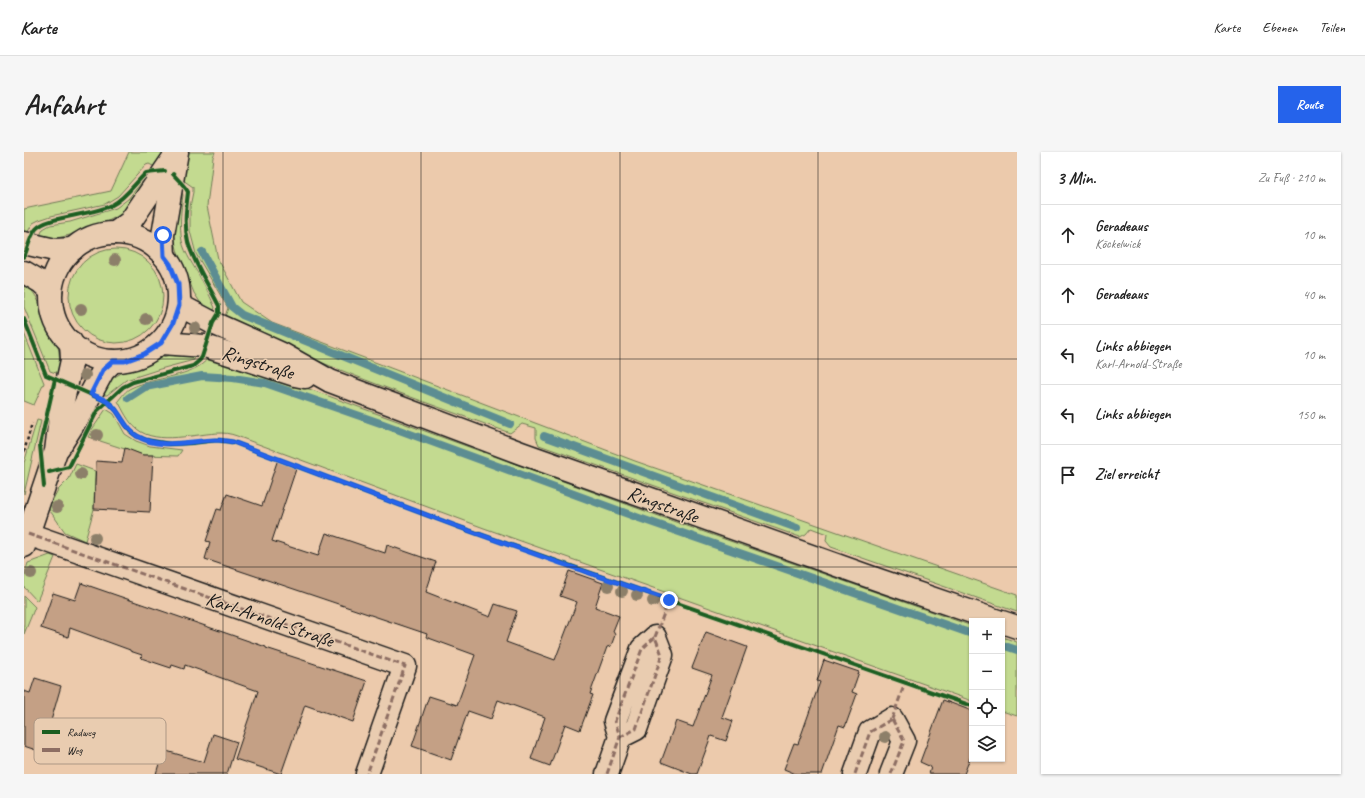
<!DOCTYPE html>
<html lang="de">
<head>
<meta charset="utf-8">
<style>
  :root { --surface:#fff; --page:#f6f6f6; --text:#222; --muted:#767676; --line:#e0e0e0; --accent:#2563eb }
  body { margin:0; font-family:Caveat,sans-serif; background:var(--page); color:var(--text) }
  .controls { position:absolute; right:12px; bottom:12px; display:grid; overflow:hidden; border-radius:0px; box-shadow:0 1px 3px #0004 }
  .controls button { width:36px; height:36px; display:grid; place-items:center; padding:0; border:0; border-bottom:1px solid var(--line); background:var(--surface); color:var(--text); font:20px sans-serif }
  .stop { position:absolute; width:12px; height:12px; margin:-9px; border:3px solid #2563eb; border-radius:50%; background:#fff }
  .stop.end { background:#2563eb; border-color:#fff; box-shadow:0 1px 4px #0008 }
  .list { margin:0; padding:0; list-style:none }
  h2 { display:flex; justify-content:space-between; align-items:center; height:52px; margin:0; padding:0 16px; font-size:17px }
  h2 small { font-size:13px; font-weight:400; color:var(--muted) }
  .list li { display:grid; grid-template-columns:26px 1fr auto; gap:12px; align-items:center; box-sizing:border-box; height:60px; padding:0 16px; border-top:1px solid var(--line) }
  .list b { display:block; font-size:15px; white-space:nowrap }
  .list p { margin:0; font-size:13px; white-space:nowrap; color:var(--muted) }
  .list em { font-size:13px; font-style:normal; color:var(--muted) }
  .icon { flex:none; width:22px; height:22px; fill:none; stroke:currentColor; stroke-width:2; stroke-linecap:round; stroke-linejoin:round }
  .map { position:relative; flex:none; width:993px; height:622px; overflow:hidden; border-radius:0px }
  header { display:flex; align-items:center; gap:24px; box-sizing:border-box; height:56px; padding:0 20px; background:var(--surface); border-bottom:1px solid var(--line) }
  header strong { font-size:19px }
  nav { display:flex; gap:22px; margin-inline-start:auto; font-size:14px }
  .intro { display:flex; align-items:center; justify-content:space-between; box-sizing:border-box; height:96px; padding:0 24px }
  h1 { margin:0; font-size:28px }
  .button { padding:10px 18px; border-radius:0px; background:var(--accent); color:#fff; font-size:14px; font-weight:700 }
  main { display:flex; gap:24px; padding:0 24px }
  aside { flex:1; background:var(--surface); border-radius:0px; box-shadow:0 1px 3px #0004 }
  .map>svg:first-child { display:block }
  .green { fill:#c3da90; stroke:#707b56 }
  .lines { fill:none; stroke-linecap:round; stroke-linejoin:round }
  .stream { stroke:#5c8d92; stroke-width:8 }
  .building { fill:#c4a085; stroke:#1c1c1c }
  .minor-casing { stroke:#1c1c1c; stroke-width:25 }
  .major-casing { stroke:#1c1c1c; stroke-width:25 }
  .path { stroke:#1c1c1c; stroke-width:2.5; stroke-dasharray:3 3; stroke-linecap:butt }
  .minor { stroke:#e9ccb0; stroke-width:22 }
  .major { stroke:#e9ccb0; stroke-width:22 }
  .quiet { stroke:#8d6e63; stroke-width:3; stroke-dasharray:6 3; stroke-linecap:butt }
  .cycleway-casing { stroke:#e9ccb0; stroke-width:6 }
  .cycleway { stroke:#1b5e20; stroke-width:4 }
  .tree { fill:#8c7f69 }
  .route { stroke:#2563eb; stroke-width:5 }
  .grid { fill:none; stroke:#1c1c1c; stroke-width:1; stroke-opacity:0.55 }
  .labels { text-anchor:middle; stroke-width:3; stroke-linejoin:round; paint-order:stroke }
  .street-label { font-size:20px; fill:#1c1c1c; stroke:#e9ccb0 }
  .key { fill:#e9ccb0; stroke:#ac9784; stroke-width:1 }
  .key-label { font-size:11px; fill:#1c1c1c }
</style>
</head>
<body>
<header>
<strong>Karte</strong>
<nav><a>Karte</a><a>Ebenen</a><a>Teilen</a></nav>
</header>
<div class="intro"><h1>Anfahrt</h1><a class="button">Route</a></div>
<main>
<div class="map">
<svg width="993" height="622" viewBox="0 0 993 622">
  <rect width="100%" height="100%" fill="#eccaac"/>
  <filter id="ink" filterUnits="userSpaceOnUse"><feTurbulence type="fractalNoise" baseFrequency=".025" numOctaves="2"/><feDisplacementMap in="SourceGraphic" scale="8" xChannelSelector="R" yChannelSelector="G"/><feConvolveMatrix kernelMatrix="1 2 1 2 8 2 1 2 1" color-interpolation-filters="sRGB"/></filter>
  <g filter="url(#ink)">
    <g class="green">
      <path d="M105 0H141L131 15 125 12 122 13 94 44 81 52 27 64 15 68 9 71 2 83 0 82V57L87 39Z"/>
      <path d="M165 0H191L189 5 183 54 194 107 217 150 248 171 611 309 993 443V460L807 395 802 389 803 382 787 376 782 382 776 385 515 293 512 286V276L498 272 486 281C389 246 292 212 200 167L204 156 172 102 166 79V55L169 40V35L159 28Z"/>
      <path d="M124 25 110 50 98 62 84 69 59 77 46 83 33 86H15L19 77 26 73 46 70 92 56 104 47 120 27Z"/>
      <path d="M157 39 159 43C157 58 155 74 158 89 161 102 170 114 176 125 182 135 187 146 191 156L188 161 178 153 170 141 154 101 149 81Z"/>
      <circle cx="92" cy="144" r="47"/>
      <path d="M0 131C16 144 16 156 24 174 27 183 34 190 35 200 36 207 35 215 35 222L26 219 0 155Z"/>
      <path d="M0 181 20 231 10 253 0 249Z"/>
      <path d="M146 203H171L170 208 136 217 102 228 83 243H80L77 240C83 229 93 222 105 218 110 216 116 216 120 214 129 210 136 205 146 203Z"/>
      <path d="M184 206 288 238 646 368 948 474V549L460 376 218 286C211 283 205 281 197 281 173 281 133 294 113 277 104 270 99 258 94 249 98 244 102 238 107 236 129 225 171 225 184 206Z"/>
      <path d="M82 257 90 262 101 282 112 289 126 294 158 298 154 304 119 303 64 285 67 279Z"/>
      <path d="M13 268 17 269 0 342V311Z"/>
      <path d="M52 312 71 319 70 357 61 389 41 380 24 356 34 338 45 327Z"/>
      <path d="M26 403 31 405 13 449 0 435V424L4 411Z"/>
      <path d="M0 444 11 455 0 482Z"/>
      <path d="M978 485 993 490V564L978 559Z"/>
    </g>
    <g class="lines">
      <g class="stream">
        <path d="M178 100 208 155 218 163 486 272"/>
        <path d="M104 246 121 235 178 224 209 226 241 231 359 272 615 366 948 482"/>
        <path d="M520 284 773 376"/>
        <path d="M978 493 993 498"/>
      </g>
    </g>
    <g class="building">
      <path d="M101 296 119 303H129L126 360 70 357 72 309 98 311Z"/>
      <path d="M254 307 273 314 248 389 294 404 302 381 361 401 363 393 412 410 402 440 466 465 471 452 493 459 482 490 531 508 553 450 536 444 545 419 579 431 571 455 595 464 589 479 591 483 587 494 583 495 566 542 569 543 556 578 541 572 526 614 507 607 521 565 474 548 467 567 444 559 427 608 388 594 405 544 433 553 451 503 402 485 403 482 181 407 186 390 182 389 193 357 197 358 203 342 238 354Z"/>
      <path d="M57 431 167 469 242 495V496L343 529 329 570 281 553 257 622 211 607 234 539 161 513 160 517 148 513 147 516 117 506 118 503 106 499V498L46 476 44 485 17 476 29 441 51 448Z"/>
      <path d="M682 480 723 495 698 565 709 569 702 589 687 584 673 622H668L637 610 652 569 669 575 688 523 668 516Z"/>
      <path d="M800 508 835 520 828 540 833 542 821 575 815 573 798 622H772L760 617 770 591 774 592 796 530 793 529Z"/>
      <path d="M11 526 37 534 18 600 0 594V539L6 541Z"/>
      <path d="M919 548 948 559V601L940 622H905L907 615 896 610Z"/>
      <path d="M189 582 213 590 203 622H132L139 598 180 610Z"/>
    </g>
    <g class="lines">
      <defs>
        <g id="minor">
          <path d="M91 81 106 70 148 8"/>
          <path d="M140 104 139 83 153 0"/>
          <path d="M35 295 57 260 79 219 89 209"/>
          <path d="M4 382 381 514 343 622"/>
          <path d="M0 394 32 299 37 258 48 208 47 190"/>
          <path d="M583 622 596 585 591 569 618 497 631 485 638 503 612 577 596 585"/>
          <path d="M831 622 846 580 868 567 880 589 867 622"/>
        </g>
        <g id="major">
          <circle cx="91" cy="145" r="64"/>
          <path d="M0 91 31 98 49 97"/>
          <path d="M0 120 17 130 27 139"/>
          <path d="M155 153 189 171 258 202 306 229 497 301 852 427 974 469"/>
          <path d="M137 191 181 194 271 223 281 225"/>
          <path d="M978 470 993 475"/>
        </g>
      </defs>
      <use href="#minor" class="minor-casing"/>
      <use href="#major" class="major-casing"/>
      <path class="path" d="M0 300 8 271"/>
      <use href="#minor" class="minor"/>
      <use href="#major" class="major"/>
      <g class="quiet">
        <path d="M4 382 381 514 343 622"/>
        <path d="M631 485 645 448"/>
        <path d="M868 567 881 531"/>
        <path d="M583 622 596 585 591 569 618 497 631 485 638 503 612 577 596 585"/>
        <path d="M831 622 846 580 868 567"/>
        <path d="M867 622 880 589 868 567"/>
      </g>
      <defs>
        <g id="cycleway">
          <path d="M0 105C4 96 6 84 12 77 23 64 70 63 88 53 102 46 111 31 122 21L141 19"/>
          <path d="M0 167 22 223 84 250 92 258 106 279 113 284 122 288 146 292 168 291 193 288 209 290 432 374 948 554"/>
          <path d="M25 320 45 315 73 259 99 235 109 230 169 214 176 208 178 205 189 171 195 161V154C186 135 169 110 164 90 160 73 162 57 164 40 161 34 154 28 149 22"/>
          <path d="M20 334 16 293 31 227"/>
        </g>
      </defs>
      <use href="#cycleway" class="cycleway-casing"/>
      <use href="#cycleway" class="cycleway"/>
    </g>
    <g class="tree">
      <circle cx="91" cy="108" r="6"/>
      <circle cx="57" cy="157" r="6"/>
      <circle cx="122" cy="167" r="6"/>
      <circle cx="171" cy="176" r="6"/>
      <circle cx="61" cy="223" r="6"/>
      <circle cx="73" cy="283" r="6"/>
      <circle cx="57" cy="322" r="6"/>
      <circle cx="33" cy="355" r="6"/>
      <circle cx="71" cy="386" r="6"/>
      <circle cx="7" cy="421" r="6"/>
      <circle cx="584" cy="434" r="6"/>
      <circle cx="598" cy="439" r="6"/>
      <circle cx="613" cy="443" r="6"/>
      <circle cx="629" cy="449" r="6"/>
      <circle cx="861" cy="585" r="6"/>
    </g>
  </g>
  <g class="lines" filter="url(#ink)">
    <path class="route" d="M139 83 140 104 146 112 154 132 155 153 149 171 137 191 120 202 101 209H89L79 218 67 242C76 246 86 249 92 258 99 267 103 278 113 284 136 298 166 289 191 288 197 288 203 289 209 290L432 374 536 411 645 448"/>
  </g>
  <path class="grid" d="M199 0V622M397 0V622M596 0V622M794 0V622M0 207H993M0 415H993"/>
  <g class="labels">
    <g class="street-label">
      <text transform="translate(234 210) rotate(17)" y="7">Ringstraße</text>
      <text transform="translate(639 352) rotate(20)" y="7">Ringstraße</text>
      <text transform="translate(246 467) rotate(19)" y="7">Karl-Arnold-Straße</text>
    </g>
  </g>
  <rect x="10" y="566" width="132" height="46" rx="6" class="key"/>
  <rect x="18" y="578" width="18" height="4" fill="#1b5e20"/>
  <rect x="18" y="596" width="18" height="4" fill="#8d6e63"/>
  <g class="key-label">
    <text x="43" y="584">Radweg</text>
    <text x="43" y="602">Weg</text>
  </g>
</svg>
<div class="controls">
<button>+</button>
<button>−</button>
<button><svg class="icon" aria-label="locate" viewBox="0 0 24 24"><circle cx="12" cy="12" r="6"/><path d="M12 2v4M12 18v4M2 12h4M18 12h4"/></svg></button>
<button><svg class="icon" aria-label="layers" viewBox="0 0 24 24"><path d="M12 4l9 5-9 5-9-5zM3 14l9 5 9-5"/></svg></button>
</div>
<div class="stop" style="left:139px;top:83px"></div>
<div class="stop end" style="left:645px;top:448px"></div>
</div>
<aside>
<h2>3 Min.<small>Zu Fuß · 210 m</small></h2>
<ul class="list">
<li><svg class="icon" aria-label="ahead" viewBox="0 0 24 24"><path d="M12 20V5M6 11l6-6 6 6"/></svg><div><b>Geradeaus</b><p>Köckelwick</p></div><em>10 m</em></li>
<li><svg class="icon" aria-label="ahead" viewBox="0 0 24 24"><path d="M12 20V5M6 11l6-6 6 6"/></svg><div><b>Geradeaus</b></div><em>40 m</em></li>
<li><svg class="icon" aria-label="left" viewBox="0 0 24 24"><path d="M17 20v-9H6M10 6l-5 5 5 5"/></svg><div><b>Links abbiegen</b><p>Karl-Arnold-Straße</p></div><em>10 m</em></li>
<li><svg class="icon" aria-label="left" viewBox="0 0 24 24"><path d="M17 20v-9H6M10 6l-5 5 5 5"/></svg><div><b>Links abbiegen</b></div><em>150 m</em></li>
<li><svg class="icon" aria-label="arrive" viewBox="0 0 24 24"><path d="M6 21V4h12l-3 4 3 4H6"/></svg><div><b>Ziel erreicht</b></div></li>
</ul>
</aside>
</main>
</body>
</html>
